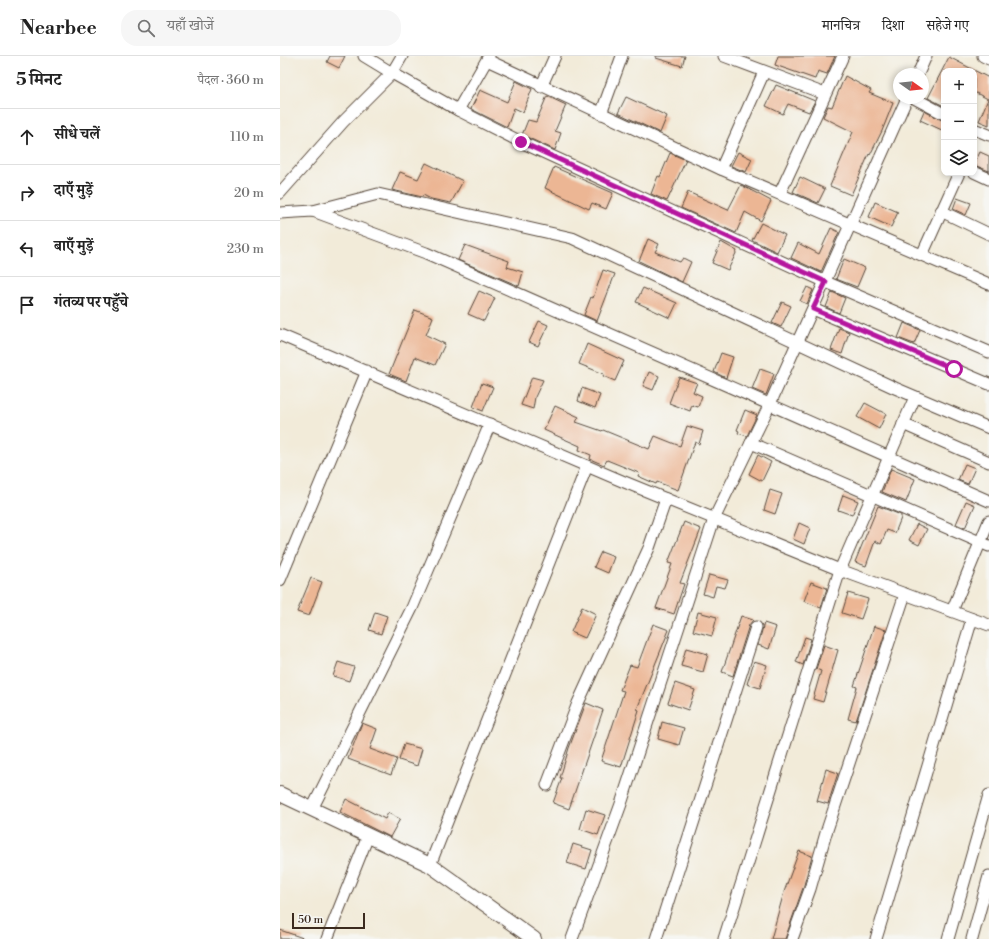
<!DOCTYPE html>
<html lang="hi">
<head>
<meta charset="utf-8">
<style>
  :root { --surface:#fff; --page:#f6f6f6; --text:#222; --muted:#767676; --line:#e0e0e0 }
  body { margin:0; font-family:"Libre Bodoni","Noto Serif Devanagari",serif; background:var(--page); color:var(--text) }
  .controls { position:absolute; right:12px; top:12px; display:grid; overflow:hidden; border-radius:8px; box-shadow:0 2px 6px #0003 }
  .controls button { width:36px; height:36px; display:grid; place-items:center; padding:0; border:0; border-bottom:1px solid var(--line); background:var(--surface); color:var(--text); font:20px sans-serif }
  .compass { position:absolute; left:613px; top:12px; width:36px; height:36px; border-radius:50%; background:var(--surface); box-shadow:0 2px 6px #0003; rotate:105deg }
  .scale { position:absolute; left:12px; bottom:10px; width:73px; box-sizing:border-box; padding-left:4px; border:2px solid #3b2a1e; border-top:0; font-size:11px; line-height:14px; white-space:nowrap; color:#3b2a1e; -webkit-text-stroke:3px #f6f6f2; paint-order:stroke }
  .stop { position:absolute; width:12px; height:12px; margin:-9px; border:3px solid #b5179e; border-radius:50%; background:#fff }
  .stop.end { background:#b5179e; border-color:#fff; box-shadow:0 1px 4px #0008 }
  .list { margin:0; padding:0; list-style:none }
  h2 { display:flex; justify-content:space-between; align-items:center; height:52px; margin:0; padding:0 16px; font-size:17px }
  h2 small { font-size:13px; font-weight:400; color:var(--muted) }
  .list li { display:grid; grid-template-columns:26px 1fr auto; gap:12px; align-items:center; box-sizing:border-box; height:56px; padding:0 16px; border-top:1px solid var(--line) }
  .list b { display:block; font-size:15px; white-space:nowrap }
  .list em { font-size:13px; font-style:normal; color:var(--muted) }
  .icon { flex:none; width:22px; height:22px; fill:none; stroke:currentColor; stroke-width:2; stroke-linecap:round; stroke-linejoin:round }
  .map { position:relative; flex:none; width:709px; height:883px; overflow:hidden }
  header { display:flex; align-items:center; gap:24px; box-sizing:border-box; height:56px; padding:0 20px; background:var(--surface); border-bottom:1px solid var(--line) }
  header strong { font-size:19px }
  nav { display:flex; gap:22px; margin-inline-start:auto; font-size:14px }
  .search { width:280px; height:36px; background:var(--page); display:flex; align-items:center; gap:10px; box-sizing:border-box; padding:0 14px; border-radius:16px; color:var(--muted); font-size:15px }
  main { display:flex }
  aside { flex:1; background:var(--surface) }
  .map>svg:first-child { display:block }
  .building { fill:#ecb694 }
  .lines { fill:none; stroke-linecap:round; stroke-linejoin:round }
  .minor-casing { stroke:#56473a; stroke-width:13 }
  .major-casing { stroke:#56473a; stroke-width:16 }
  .minor { stroke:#fff; stroke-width:11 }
  .major { stroke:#fff; stroke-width:14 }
  .route { stroke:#b5179e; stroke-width:5 }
</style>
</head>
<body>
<header>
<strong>Nearbee</strong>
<div class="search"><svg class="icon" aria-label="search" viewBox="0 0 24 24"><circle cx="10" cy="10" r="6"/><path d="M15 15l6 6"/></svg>यहाँ खोजें</div>
<nav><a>मानचित्र</a><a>दिशा</a><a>सहेजे गए</a></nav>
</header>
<main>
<aside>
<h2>5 मिनट<small>पैदल · 360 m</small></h2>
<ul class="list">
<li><svg class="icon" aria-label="ahead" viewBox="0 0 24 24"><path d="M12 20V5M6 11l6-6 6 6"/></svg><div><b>सीधे चलें</b></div><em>110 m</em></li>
<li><svg class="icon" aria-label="right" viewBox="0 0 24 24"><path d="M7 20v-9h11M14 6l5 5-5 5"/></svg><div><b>दाएँ मुड़ें</b></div><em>20 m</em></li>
<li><svg class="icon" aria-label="left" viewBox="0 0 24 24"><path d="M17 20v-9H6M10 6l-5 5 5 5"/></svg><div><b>बाएँ मुड़ें</b></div><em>230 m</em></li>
<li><svg class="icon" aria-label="arrive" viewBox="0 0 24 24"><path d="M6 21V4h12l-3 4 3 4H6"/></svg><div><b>गंतव्य पर पहुँचे</b></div></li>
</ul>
</aside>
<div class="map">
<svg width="709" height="883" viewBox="0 0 709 883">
  <rect width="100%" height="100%" fill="#f6f6f2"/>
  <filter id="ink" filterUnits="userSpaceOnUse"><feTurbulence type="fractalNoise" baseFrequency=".025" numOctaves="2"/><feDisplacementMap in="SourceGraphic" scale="8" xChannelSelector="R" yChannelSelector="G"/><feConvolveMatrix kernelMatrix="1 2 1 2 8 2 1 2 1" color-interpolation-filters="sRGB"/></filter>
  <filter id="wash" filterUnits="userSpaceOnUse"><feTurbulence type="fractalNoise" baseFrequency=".012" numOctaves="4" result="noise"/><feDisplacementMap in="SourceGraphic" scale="16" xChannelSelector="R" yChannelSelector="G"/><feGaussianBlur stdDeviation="0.9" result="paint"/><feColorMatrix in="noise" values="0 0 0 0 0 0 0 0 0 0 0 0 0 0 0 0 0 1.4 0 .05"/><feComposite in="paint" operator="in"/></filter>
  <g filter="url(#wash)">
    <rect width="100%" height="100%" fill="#f2ebd9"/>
    <g id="blocks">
      <g class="building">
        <path d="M50 0H65L59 12 47 6Z"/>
        <path d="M376 0H405L402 10 376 2Z"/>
        <path d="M498 0H555L547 18 538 15 535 23 495 9Z"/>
        <path d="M669 1 709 22V69L699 65 708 43 694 36V15H664V50L648 42Z"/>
        <path d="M565 20 591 34 589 37 613 47 602 75 590 99 589 98 571 139 550 130 573 76 543 61 548 50 552 51Z"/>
        <path d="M236 25 252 33 243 56 234 52 227 71 191 53 200 34 227 46Z"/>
        <path d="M496 29 535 45 529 56 508 48 503 58 486 50Z"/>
        <path d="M267 40 286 49 275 75 281 77 275 94 242 79 248 64 256 66Z"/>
        <path d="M346 41 387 60 380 77 338 57Z"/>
        <path d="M644 55 664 65V75L640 64Z"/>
        <path d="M458 96 472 103 466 116 451 110Z"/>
        <path d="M700 96 709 100V115L694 109Z"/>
        <path d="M390 97 406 104 387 145 371 138 378 120 380 121Z"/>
        <path d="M146 107 183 125 171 147 151 143 143 139 142 141 112 134 120 116 138 123Z"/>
        <path d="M274 111 333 137 326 153 312 147 309 153 265 132Z"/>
        <path d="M520 121 545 133 538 147 513 136Z"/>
        <path d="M461 129 491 145 481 165 465 156 456 177 401 152 408 136 448 154Z"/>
        <path d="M677 142 691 147 686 159 673 153Z"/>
        <path d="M595 146 618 156 611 171 589 161Z"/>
        <path d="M481 167 505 179 497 196 472 184Z"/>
        <path d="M551 172 559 176 541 216 511 202 518 187 539 198Z"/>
        <path d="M368 183 379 188 375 196 400 206 403 202 411 206 402 226 359 205Z"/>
        <path d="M441 186 457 195 448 214 432 207Z"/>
        <path d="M185 189 229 205 227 211 243 216 239 230 178 204Z"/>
        <path d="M564 203 585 212 577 231 556 223Z"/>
        <path d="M323 214 335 218 317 265 304 259 311 241 313 242Z"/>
        <path d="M527 231 533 234 527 248 520 245Z"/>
        <path d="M363 232 397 247 390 262 356 246Z"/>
        <path d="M199 235 215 242 204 265 188 258Z"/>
        <path d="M552 236 565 242 559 257 546 251Z"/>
        <path d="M502 246 511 250 501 271 492 267Z"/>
        <path d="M135 254 153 261 146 279 165 288 155 309 135 301 126 325 109 318Z"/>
        <path d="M259 265 268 269 258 290 249 286Z"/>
        <path d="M624 267 640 274 634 288 618 282Z"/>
        <path d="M559 272 569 276 562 298 551 294Z"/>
        <path d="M307 288 344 305 335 325 323 320 324 318 299 308Z"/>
        <path d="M441 297 453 301 446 322 434 316Z"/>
        <path d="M480 313 494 318 486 339 472 333Z"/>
        <path d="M369 316 379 320 373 334 363 330Z"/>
        <path d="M252 321 263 324 255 341 253 353 241 349Z"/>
        <path d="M399 321 417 327 413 336 422 340 418 351 412 349 410 355 389 347Z"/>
        <path d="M202 327 213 331 203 355 193 351Z"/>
        <path d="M302 332 320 339 315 352 298 345Z"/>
        <path d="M585 347 606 358 599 373 577 361Z"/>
        <path d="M275 350 299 361 296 366 322 375 323 374 369 393 375 380 400 390 407 370 423 375 419 388 415 386 398 434 377 426 376 428 358 420 359 417 327 404 324 409 310 403 311 399 299 394 300 390 264 374Z"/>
        <path d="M465 354 477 359 467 380 458 377 459 375 457 374Z"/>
        <path d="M478 399 491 406 482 425 469 418Z"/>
        <path d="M685 408 695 412 688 428 678 424Z"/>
        <path d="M611 413 635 423 626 446 602 436Z"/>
        <path d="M490 434 502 438 495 458 484 454Z"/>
        <path d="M563 439 578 445 572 459 558 454Z"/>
        <path d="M686 445 695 449 685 472 676 468Z"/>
        <path d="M598 450 621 459V462L615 477 607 474 601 488 595 485 586 510 575 506Z"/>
        <path d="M404 466 421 473 400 527 404 528 394 558 376 552 392 508 388 507Z"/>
        <path d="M519 467 530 472 524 488 513 483Z"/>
        <path d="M637 468 647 473 639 489 629 484Z"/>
        <path d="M321 496 334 501 328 517 314 511Z"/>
        <path d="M429 519 448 524 445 532 436 530 433 541 423 538Z"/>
        <path d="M31 522 42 526 29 560 17 556Z"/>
        <path d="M531 526 547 532 541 552 524 545Z"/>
        <path d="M568 537 588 543 581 563 562 557Z"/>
        <path d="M302 551 316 558 305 582 291 576Z"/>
        <path d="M95 556 107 560 101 578 89 574Z"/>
        <path d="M418 556 437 561 432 580 413 575Z"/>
        <path d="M461 560 473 564 469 569 453 620 442 616Z"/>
        <path d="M484 567 496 571 489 593 478 589Z"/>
        <path d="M373 568 389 574 357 653 359 654 341 711 321 705 344 635 340 634 350 609 357 611Z"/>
        <path d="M594 570 606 574 576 665 568 663 577 631 574 630Z"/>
        <path d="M525 581 531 583 523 609 516 606Z"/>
        <path d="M544 589 558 594 543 646 533 643 541 615 536 613Z"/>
        <path d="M406 592 428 598 423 616 401 610Z"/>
        <path d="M474 605 487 609 480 632 467 628Z"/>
        <path d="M58 606 74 611 69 625 53 620Z"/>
        <path d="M395 627 415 634 408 654 388 647Z"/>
        <path d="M306 647 323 654 289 753 273 747 282 722H280L289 692Z"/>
        <path d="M382 666 404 672 399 689 378 683Z"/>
        <path d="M82 667 97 673 90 693 117 703 111 719 68 703Z"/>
        <path d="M124 688 142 693 137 710 119 704Z"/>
        <path d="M546 713 558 717 548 748 537 745Z"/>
        <path d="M66 743 105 763 108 757 120 763 110 781 60 756Z"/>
        <path d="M306 753 325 759 318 779 300 773Z"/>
        <path d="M293 788 312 794 306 813 287 807Z"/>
        <path d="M519 795 532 800 524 829 505 883H491L504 836Z"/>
        <path d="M0 874 23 882V883H0Z"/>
      </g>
    </g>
  </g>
  <g filter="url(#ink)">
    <use href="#blocks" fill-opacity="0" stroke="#56473a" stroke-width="1"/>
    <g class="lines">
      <defs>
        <g id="minor">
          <path d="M84 0 112 17 122 0"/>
          <path d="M444 0 545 38"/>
          <path d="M703 0 709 3"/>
          <path d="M207 4 441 113 709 228"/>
          <path d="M638 18 646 0"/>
          <path d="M261 31 275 0"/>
          <path d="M634 42 664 58"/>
          <path d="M178 54 241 86 546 226 709 296"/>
          <path d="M321 58 342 0"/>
          <path d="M694 73 709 79"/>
          <path d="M441 113 484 16"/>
          <path d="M694 116 709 123"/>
          <path d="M0 137 63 66 112 17 178 54 209 0"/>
          <path d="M500 137 563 0"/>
          <path d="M33 155 98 138 292 182 615 332 709 372"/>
          <path d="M661 155 709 178"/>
          <path d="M0 157 33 155 146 197 709 445"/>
          <path d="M642 199 679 117"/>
          <path d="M533 253 709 328"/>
          <path d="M0 279 342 425 560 514 709 569"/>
          <path d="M623 368 709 406"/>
          <path d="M471 387 709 490"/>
          <path d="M0 524 87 315"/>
          <path d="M672 555 709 465"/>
          <path d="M267 729 298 647 369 492 386 443"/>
          <path d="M32 753 132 552 210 368"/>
          <path d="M150 809 307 410"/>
          <path d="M47 883 88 780"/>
          <path d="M292 883 341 748 434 463 489 350 627 42"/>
          <path d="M376 883 476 571"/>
          <path d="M444 883 560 514 635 341"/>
          <path d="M512 883 530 833 546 777 625 538"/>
          <path d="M596 883 692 563"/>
          <path d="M668 883 709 739"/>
          <path d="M692 883 709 820"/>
        </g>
        <path id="major" d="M0 738 150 809 254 883"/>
      </defs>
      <use href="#minor" class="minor-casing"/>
      <use href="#major" class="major-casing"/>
      <use href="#minor" class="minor"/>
      <use href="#major" class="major"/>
    </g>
  </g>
  <g class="lines" filter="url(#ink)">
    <path class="route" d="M241 86 546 226 533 253 674 313"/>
  </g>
</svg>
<div class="controls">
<button>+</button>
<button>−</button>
<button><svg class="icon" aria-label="layers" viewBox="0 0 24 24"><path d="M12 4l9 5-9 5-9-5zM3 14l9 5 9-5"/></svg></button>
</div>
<svg class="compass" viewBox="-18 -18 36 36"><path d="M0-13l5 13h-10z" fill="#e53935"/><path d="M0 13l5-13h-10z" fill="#767676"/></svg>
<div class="scale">50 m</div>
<div class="stop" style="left:674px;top:313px"></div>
<div class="stop end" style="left:241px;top:86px"></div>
</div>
</main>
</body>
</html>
